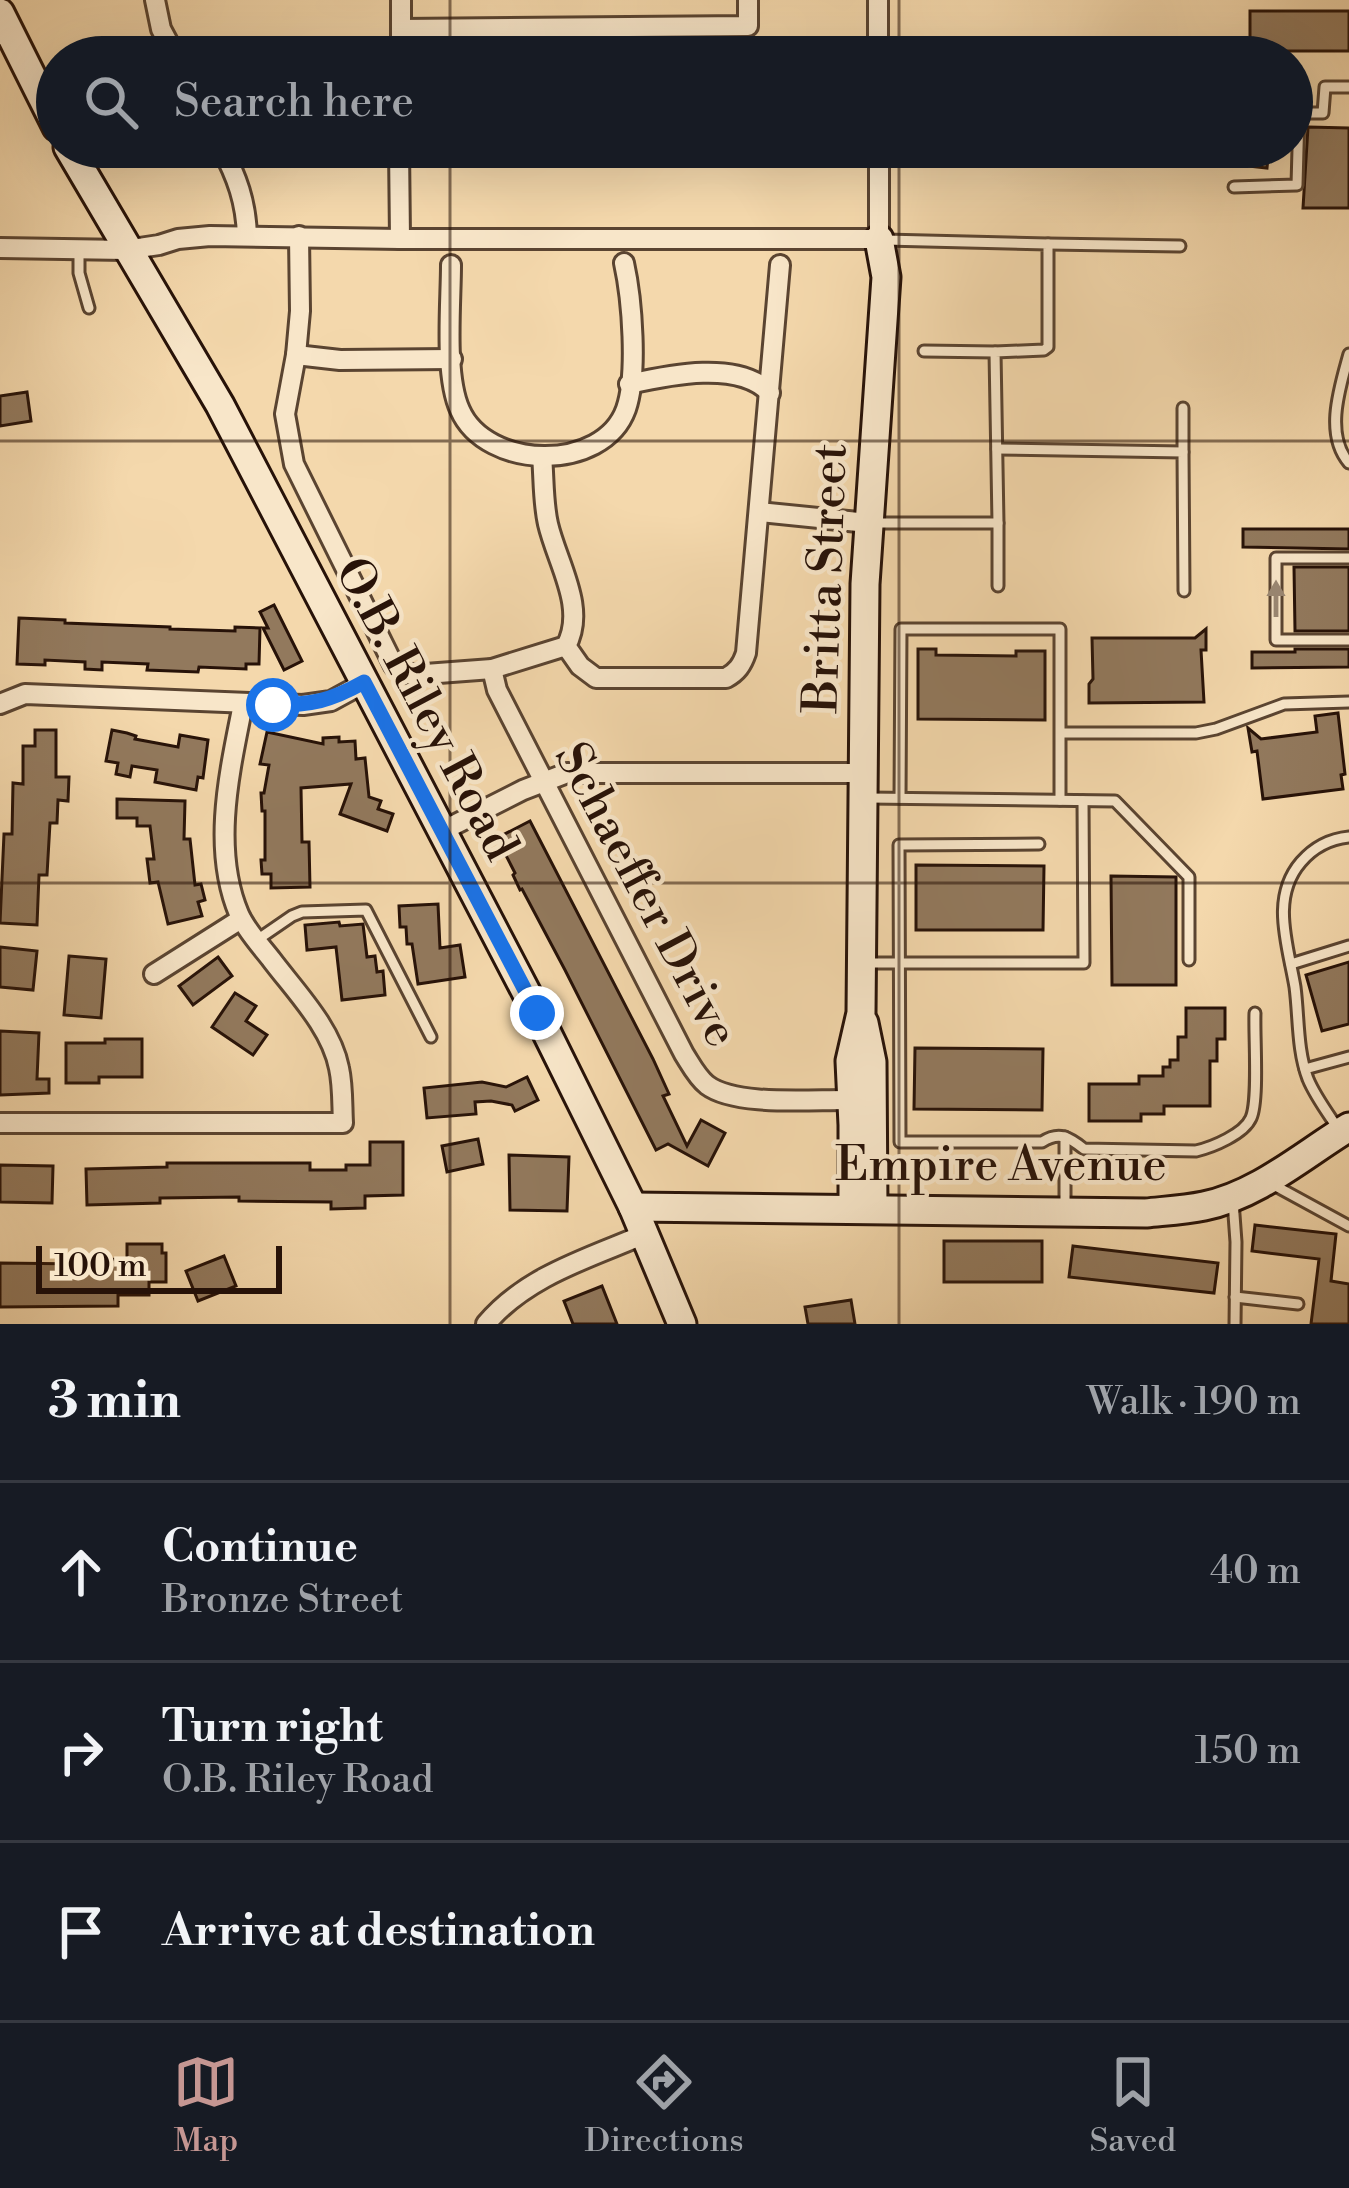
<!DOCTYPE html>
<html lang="en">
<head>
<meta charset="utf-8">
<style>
  :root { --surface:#171b24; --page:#20242c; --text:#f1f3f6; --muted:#9ea1a6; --line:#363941; --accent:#c59692 }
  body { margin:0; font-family:"Libre Bodoni",serif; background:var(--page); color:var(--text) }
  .scale { position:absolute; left:36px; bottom:30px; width:246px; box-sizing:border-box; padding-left:12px; border:6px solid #271208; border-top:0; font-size:33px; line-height:42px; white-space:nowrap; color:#271208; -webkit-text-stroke:9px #f8e6c9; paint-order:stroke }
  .stop { position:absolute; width:36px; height:36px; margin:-27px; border:9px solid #1a73e8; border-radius:50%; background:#fff }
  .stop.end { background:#1a73e8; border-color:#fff; box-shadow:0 3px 12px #0008 }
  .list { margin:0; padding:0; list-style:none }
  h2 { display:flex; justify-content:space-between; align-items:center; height:156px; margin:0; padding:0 48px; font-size:51px }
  h2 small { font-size:39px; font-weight:400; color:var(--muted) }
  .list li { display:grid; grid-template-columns:78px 1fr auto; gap:36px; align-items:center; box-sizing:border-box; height:180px; padding:0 48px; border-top:3px solid var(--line) }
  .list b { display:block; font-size:45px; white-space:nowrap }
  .list p { margin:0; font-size:39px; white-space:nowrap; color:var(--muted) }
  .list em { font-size:39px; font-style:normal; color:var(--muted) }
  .icon { flex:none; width:66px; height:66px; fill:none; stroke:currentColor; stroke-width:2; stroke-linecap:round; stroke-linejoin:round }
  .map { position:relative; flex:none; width:1349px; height:1324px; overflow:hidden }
  .search { position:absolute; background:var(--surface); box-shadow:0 12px 48px #0002; left:36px; right:36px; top:36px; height:132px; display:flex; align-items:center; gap:30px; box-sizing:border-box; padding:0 42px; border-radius:66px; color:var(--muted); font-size:45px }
  .sheet { height:696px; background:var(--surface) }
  nav { display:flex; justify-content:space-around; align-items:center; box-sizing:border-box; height:168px; border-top:3px solid var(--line); background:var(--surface); font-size:33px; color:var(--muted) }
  nav a { display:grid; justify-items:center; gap:6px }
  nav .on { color:var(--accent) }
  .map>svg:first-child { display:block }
  .building { fill:#92795d; stroke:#271208; stroke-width:3 }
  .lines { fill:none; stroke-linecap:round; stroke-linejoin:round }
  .lane-casing { stroke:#5a4431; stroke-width:15 }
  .street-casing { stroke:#5a4431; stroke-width:24 }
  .secondary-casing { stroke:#271208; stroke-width:33 }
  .lane { stroke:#f8e6c9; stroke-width:9 }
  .street { stroke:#f8e6c9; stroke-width:18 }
  .secondary { stroke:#f8e6c9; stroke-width:27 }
  .oneway { fill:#9a8772 }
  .route { stroke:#1a73e8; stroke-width:15 }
  .grid { fill:none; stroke:#271208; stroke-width:3; stroke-opacity:0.55 }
  .labels { text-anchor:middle; stroke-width:9; stroke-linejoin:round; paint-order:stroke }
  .street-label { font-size:48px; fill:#271208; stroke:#f8e6c9 }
</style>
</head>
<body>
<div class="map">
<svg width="1349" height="1324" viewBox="0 0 1349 1324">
  <rect width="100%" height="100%" fill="#f4d8ac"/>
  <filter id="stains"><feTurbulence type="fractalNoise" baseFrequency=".00167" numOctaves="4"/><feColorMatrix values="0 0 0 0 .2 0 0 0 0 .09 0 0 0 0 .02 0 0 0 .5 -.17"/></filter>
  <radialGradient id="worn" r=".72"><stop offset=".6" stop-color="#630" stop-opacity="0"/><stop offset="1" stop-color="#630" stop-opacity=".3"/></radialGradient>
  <g class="building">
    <rect x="1250" y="11" width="99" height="40"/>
    <path d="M1308 127 1349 128V208H1303Z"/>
    <path d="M1223 147H1269L1267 168 1221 163Z"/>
    <path d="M27 392 31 421 0 426V396Z"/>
    <path d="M1243 529H1349V549L1243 547Z"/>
    <path d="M1294 567H1349V631H1295Z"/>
    <path d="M274 605 302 661 284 670 263 628H268L260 612Z"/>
    <path d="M19 618 65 620V623L170 627V629L235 631V627L260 628 259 664H246V669L199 667 198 672 147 670 148 664 102 662V670L85 669V662L45 660V665L17 664Z"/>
    <path d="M1206 629V650H1201L1204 702 1089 703V684L1093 679 1092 638H1195Z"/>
    <path d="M918 649H936V655L1016 656V651H1045V720L918 719Z"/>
    <path d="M1295 649H1349V667L1252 668V652H1295Z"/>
    <path d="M1338 713 1345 774 1341 775 1343 789 1263 799 1257 751 1252 752 1248 728 1261 739 1317 732 1315 716Z"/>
    <path d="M35 730H56V777H69L68 801 58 800 57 823H50L47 875H39L37 925 0 923 4 834H12L13 783 23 784V746H35Z"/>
    <path d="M112 730 127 733 136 736 135 739 178 747 180 735 208 740 203 778 198 777 196 790 155 782 157 770 132 766 130 777 116 774 118 763 106 761Z"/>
    <path d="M267 732 323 744V738L339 737V742L355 741 356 759 365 758 369 797 381 801 378 809 393 814 387 831 340 814 351 784 301 788 302 842H309L310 887 271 888V874H262L261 860H265V811H262L261 793H264L269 765 260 764Z"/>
    <path d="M117 799 185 801 184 839H190L195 885 201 884 205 900 198 902 202 916 168 924 158 882 150 883 147 859H154L150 826H137V818H117Z"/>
    <path d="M530 821 653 1059 669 1094 663 1096 687 1146 701 1120 725 1133 708 1166 668 1144 656 1150 565 970 522 889 520 890 513 875 515 873 497 838Z"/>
    <path d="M916 865 1044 866 1043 930H916Z"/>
    <path d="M1111 876 1176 877V985H1112Z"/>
    <path d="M438 904 440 948 460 945 465 977 418 984 412 944H407L406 927H400L399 906Z"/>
    <path d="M339 922 340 926 363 924 367 957 375 956 377 972 383 971 385 995 342 1000 336 947 307 950 305 925Z"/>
    <path d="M0 947 37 951 33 990 0 987Z"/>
    <path d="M69 956 106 959 101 1018 64 1015Z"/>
    <path d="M218 957 232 976 193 1005 179 986Z"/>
    <path d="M1349 962V1024L1322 1031 1306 975Z"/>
    <path d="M235 993 256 1006 246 1021 267 1035 253 1055 212 1027Z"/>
    <path d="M1186 1008H1225V1039H1217V1061H1210V1106H1164V1114H1141V1121H1089V1084H1139V1076H1163V1067H1170V1060H1178V1037H1186Z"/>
    <path d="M0 1031 39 1033 37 1079H49V1093L0 1095Z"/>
    <path d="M105 1039H142V1077H99V1083H66V1043H105Z"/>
    <path d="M915 1048 1043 1049 1042 1110 914 1109Z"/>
    <path d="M527 1077 538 1100 515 1111 512 1105 491 1101 475 1102 476 1114 427 1118 424 1088 482 1082 506 1087Z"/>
    <path d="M478 1139 483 1164 447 1172 442 1146Z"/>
    <path d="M370 1142H403V1195L365 1196V1208L331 1209V1202L239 1201V1197L160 1198V1203L87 1205 86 1169 167 1167V1163H310V1170H346V1165H370Z"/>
    <path d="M509 1155 569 1157 567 1211 510 1210Z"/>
    <path d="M0 1165 53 1166 52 1203 0 1202Z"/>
    <path d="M1255 1225 1336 1234 1331 1281 1349 1284V1324H1311L1319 1259 1252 1251Z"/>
    <rect x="944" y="1241" width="98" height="41"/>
    <path d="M127 1244H162V1253H166V1282H149V1295H118V1306L0 1307V1263L82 1264V1260L127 1259Z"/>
    <path d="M1073 1246 1218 1263 1214 1293 1069 1277Z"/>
    <path d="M224 1256 236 1286 198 1301 186 1271Z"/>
    <path d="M602 1286 617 1324H573L564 1301Z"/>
    <path d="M851 1300 855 1324H808L805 1307Z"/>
  </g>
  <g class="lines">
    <defs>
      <g id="lane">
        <path d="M1234 187 1297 185 1299 113H1323L1325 87H1349"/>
        <path d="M885 240 1048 244V347L1044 350 995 352 998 523"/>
        <path d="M1048 244 1180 246"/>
        <path d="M79 249V273L89 308"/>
        <path d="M924 351 995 352"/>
        <path d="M1349 354C1340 387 1324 434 1349 463"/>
        <path d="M1183 408V452"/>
        <path d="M997 449 1183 452 1184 591"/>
        <path d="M873 523H998V586"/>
        <path d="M1349 558H1276V640H1349"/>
        <path d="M1061 733H1196L1216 729 1284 704 1349 702"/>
        <path d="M868 798 1115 801 1189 877V960"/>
        <path d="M900 798 901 629H1060V800"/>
        <path d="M1039 844 899 845 900 1142H1042C1059 1131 1069 1137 1084 1149L1196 1151C1213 1147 1244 1134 1251 1118 1259 1100 1254 1036 1255 1013"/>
        <path d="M257 940 292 916 302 912 366 910 431 1037"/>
        <path d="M867 963H1084L1083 801"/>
        <path d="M1291 964 1349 946"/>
        <path d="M1305 1069 1349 1057"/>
        <path d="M1337 1127C1327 1112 1315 1096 1308 1079 1297 1050 1299 1018 1295 987 1288 945 1270 898 1301 862 1314 847 1329 839 1349 837"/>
        <path d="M1065 1137V1210"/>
        <path d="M1270 1183 1349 1226"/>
        <path d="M1233 1201 1236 1242 1235 1324"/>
        <path d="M1235 1297 1298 1304"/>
      </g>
      <g id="street">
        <path d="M155 0 161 29 176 57"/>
        <path d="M878 0V57"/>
        <path d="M401 29 748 26V0"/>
        <path d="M401 57V0"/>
        <path d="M221 147C237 177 246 202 247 236"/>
        <path d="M399 147 400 239"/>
        <path d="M299 236 300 311 296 355 285 414 294 464 394 666 412 675 492 669 566 646C587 608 557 563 548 524 543 502 544 479 542 456"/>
        <path d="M0 248 126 250 159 245 178 239 210 236 400 239H879V147"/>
        <path d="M451 265C451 304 444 375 460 410 486 470 603 473 626 409 638 374 632 299 624 263"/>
        <path d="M296 355 340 360 452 359"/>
        <path d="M629 384C669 375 739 360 770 393"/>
        <path d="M760 512 868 523"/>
        <path d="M566 646 580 666 596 678H726C737 672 742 665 746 653L780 265"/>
        <path d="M492 669 497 690 684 1054C691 1065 697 1077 707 1085 736 1107 815 1099 852 1100"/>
        <path d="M0 704 25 694 303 705 331 701 364 683"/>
        <path d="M442 831 523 790 567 773H862"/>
        <path d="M154 974 241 919"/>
        <path d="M0 1123H343C342 1105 343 1086 339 1068 331 1027 295 991 271 959 260 945 246 930 239 914 211 848 230 770 243 704"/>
        <path d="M486 1324C526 1276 589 1258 645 1234"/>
      </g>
      <g id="secondary">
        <path d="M0 13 57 127"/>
        <path d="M68 147 220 405 537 1013 633 1207 682 1324"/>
        <path d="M864 1023 872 1062 873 1208"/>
        <path d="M633 1207 1146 1213C1165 1211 1185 1210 1204 1206 1258 1195 1303 1155 1349 1127"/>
        <path d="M853 1209V1125L850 1061 861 1013 865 584 886 277 879 239"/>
      </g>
    </defs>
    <use href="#lane" class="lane-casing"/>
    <use href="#street" class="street-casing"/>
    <use href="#secondary" class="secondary-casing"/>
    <use href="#lane" class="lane"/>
    <use href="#street" class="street"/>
    <use href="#secondary" class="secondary"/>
  </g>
  <defs><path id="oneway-solid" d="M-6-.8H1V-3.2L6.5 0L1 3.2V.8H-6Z" transform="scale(3)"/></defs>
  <use class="oneway" href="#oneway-solid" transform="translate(1276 599) rotate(-90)"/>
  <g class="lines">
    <path class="route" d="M273 705C312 705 330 701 364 682L537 1013"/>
  </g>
  <path class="grid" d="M450 0V57M899 0V57M450 147V1324M899 147V1324M0 441H1349M0 883H1349"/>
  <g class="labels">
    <g class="street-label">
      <text transform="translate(824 578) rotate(-88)" y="17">Britta Street</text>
      <text transform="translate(428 708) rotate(62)" y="17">O.B. Riley Road</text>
      <text transform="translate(648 894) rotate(62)" y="17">Schaeffer Drive</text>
      <text x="1001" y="1180">Empire Avenue</text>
    </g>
  </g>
  <rect width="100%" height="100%" filter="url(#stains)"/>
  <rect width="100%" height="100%" fill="url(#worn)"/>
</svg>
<div class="scale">100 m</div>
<div class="stop" style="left:273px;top:705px"></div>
<div class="stop end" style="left:537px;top:1013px"></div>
<div class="search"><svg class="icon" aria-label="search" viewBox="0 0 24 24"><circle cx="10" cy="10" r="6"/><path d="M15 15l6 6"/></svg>Search here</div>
</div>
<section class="sheet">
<h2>3 min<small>Walk · 190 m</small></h2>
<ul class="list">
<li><svg class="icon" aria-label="ahead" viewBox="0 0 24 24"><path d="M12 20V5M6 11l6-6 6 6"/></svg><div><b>Continue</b><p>Bronze Street</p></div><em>40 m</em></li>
<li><svg class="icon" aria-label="right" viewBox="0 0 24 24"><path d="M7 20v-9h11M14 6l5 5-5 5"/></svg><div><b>Turn right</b><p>O.B. Riley Road</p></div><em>150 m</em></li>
<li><svg class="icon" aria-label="arrive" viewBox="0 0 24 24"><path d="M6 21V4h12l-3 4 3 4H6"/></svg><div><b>Arrive at destination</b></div></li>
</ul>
</section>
<nav>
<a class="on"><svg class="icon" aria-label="map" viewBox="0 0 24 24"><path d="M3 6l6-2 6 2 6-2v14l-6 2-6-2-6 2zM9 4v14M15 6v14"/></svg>Map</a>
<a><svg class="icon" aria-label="directions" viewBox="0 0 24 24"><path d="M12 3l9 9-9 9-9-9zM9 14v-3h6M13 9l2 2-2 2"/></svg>Directions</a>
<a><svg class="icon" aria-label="saved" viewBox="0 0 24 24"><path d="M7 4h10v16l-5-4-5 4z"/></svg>Saved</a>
</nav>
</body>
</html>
